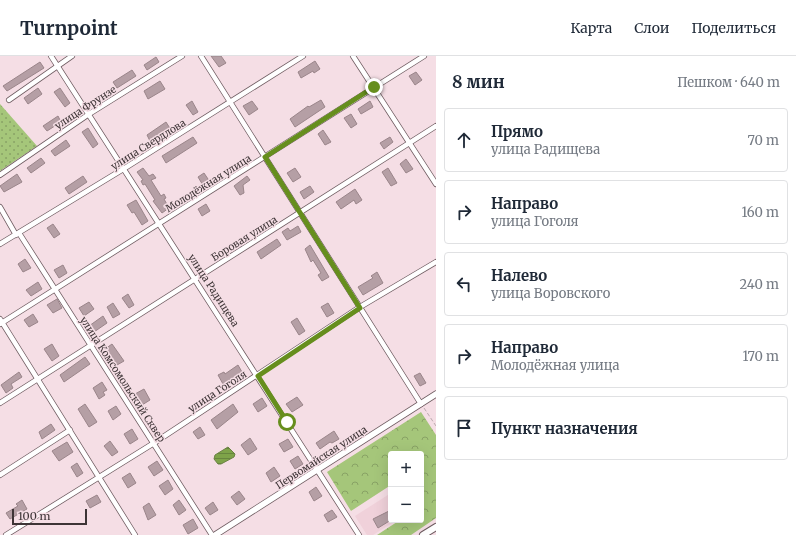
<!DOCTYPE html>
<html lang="ru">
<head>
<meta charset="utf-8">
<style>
  :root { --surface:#fff; --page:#f6f6f7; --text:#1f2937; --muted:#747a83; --line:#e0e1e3 }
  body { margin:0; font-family:Merriweather,serif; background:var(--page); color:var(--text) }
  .controls { position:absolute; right:12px; bottom:12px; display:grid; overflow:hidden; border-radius:4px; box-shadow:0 4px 16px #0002 }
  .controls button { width:36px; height:36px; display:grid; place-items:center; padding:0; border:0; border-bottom:1px solid var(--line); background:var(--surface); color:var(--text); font:20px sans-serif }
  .scale { position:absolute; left:12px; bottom:10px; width:75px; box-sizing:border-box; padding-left:4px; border:2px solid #3d3436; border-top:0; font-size:11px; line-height:14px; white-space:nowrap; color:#3d3436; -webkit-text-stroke:3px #f5dee5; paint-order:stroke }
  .stop { position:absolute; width:12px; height:12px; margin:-9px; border:3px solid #668e1d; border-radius:50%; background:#fff }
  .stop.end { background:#668e1d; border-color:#fff; box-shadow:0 1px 4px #0008 }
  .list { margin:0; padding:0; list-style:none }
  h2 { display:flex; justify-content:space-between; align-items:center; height:52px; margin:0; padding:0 16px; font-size:17px }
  h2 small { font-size:13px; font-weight:400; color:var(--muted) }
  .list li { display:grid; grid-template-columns:26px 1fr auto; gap:12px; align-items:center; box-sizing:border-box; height:64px; margin:0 8px 8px; padding:0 8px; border:1px solid var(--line); border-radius:4px }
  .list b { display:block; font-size:15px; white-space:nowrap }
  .list p { margin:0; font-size:13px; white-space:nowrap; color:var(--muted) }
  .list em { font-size:13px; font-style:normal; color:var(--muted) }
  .icon { flex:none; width:22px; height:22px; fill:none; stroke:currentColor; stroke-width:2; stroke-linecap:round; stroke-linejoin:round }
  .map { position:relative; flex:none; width:436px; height:479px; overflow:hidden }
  header { display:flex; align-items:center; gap:24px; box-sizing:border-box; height:56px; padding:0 20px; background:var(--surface); border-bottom:1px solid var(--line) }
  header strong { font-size:19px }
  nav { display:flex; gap:22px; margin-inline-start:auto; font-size:14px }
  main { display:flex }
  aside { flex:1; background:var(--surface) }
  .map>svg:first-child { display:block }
  .built { fill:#f0d1da }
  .forest { fill:url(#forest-crowns) }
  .garden { fill:url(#garden-dots) }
  .water { fill:url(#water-rules); stroke:#6a8243 }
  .building { fill:#b59fa5; stroke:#9a858a }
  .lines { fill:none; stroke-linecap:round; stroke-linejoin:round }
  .minor-casing { stroke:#6f5c61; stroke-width:6 }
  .tertiary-casing { stroke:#6f5c61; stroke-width:7 }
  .secondary-casing { stroke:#6f5c61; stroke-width:8 }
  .path { stroke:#bcaaaf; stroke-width:1; stroke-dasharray:4 2; stroke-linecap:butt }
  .minor { stroke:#fff; stroke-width:4.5 }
  .tertiary { stroke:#fff; stroke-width:5.5 }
  .secondary { stroke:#fff; stroke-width:6 }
  .route { stroke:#668e1d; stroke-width:5 }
  .labels { text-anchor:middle; stroke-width:3; stroke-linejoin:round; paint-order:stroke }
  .street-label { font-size:10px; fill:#3d3436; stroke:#f5dee5 }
</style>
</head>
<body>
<header>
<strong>Turnpoint</strong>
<nav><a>Карта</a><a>Слои</a><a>Поделиться</a></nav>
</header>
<main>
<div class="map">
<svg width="436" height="479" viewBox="0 0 436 479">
  <defs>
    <pattern id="forest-crowns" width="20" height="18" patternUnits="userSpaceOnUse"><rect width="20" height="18" fill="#a5c67a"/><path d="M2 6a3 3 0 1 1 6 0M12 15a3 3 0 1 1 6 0" fill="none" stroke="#88a265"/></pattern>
    <pattern id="garden-dots" width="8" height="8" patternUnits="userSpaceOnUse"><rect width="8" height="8" fill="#a5c67a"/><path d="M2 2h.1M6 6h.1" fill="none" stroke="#88a265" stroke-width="1.8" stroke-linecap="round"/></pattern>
    <pattern id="water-rules" width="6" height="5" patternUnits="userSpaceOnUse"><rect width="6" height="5" fill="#7ea349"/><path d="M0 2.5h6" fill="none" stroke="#68863e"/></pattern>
  </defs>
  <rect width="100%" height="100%" fill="#f5dee5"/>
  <path class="built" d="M391 437V464H397L373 479H367L355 460Z"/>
  <path class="forest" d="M421 356 436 379V462L411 479H377L400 464H421V450L423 449 421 446V398H391V429L351 455 327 416Z"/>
  <path class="garden" d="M0 48 37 90 0 115Z"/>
  <path class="water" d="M228 391 235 398 234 401 221 408H218L214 403 215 399Z"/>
  <g class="building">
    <path d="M211 0H221L226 7 219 11Z"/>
    <path d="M156 1 159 6 147 14 144 9Z"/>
    <path d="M315 5 320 13 314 17 313 15 301 22 298 16Z"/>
    <path d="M40 6 44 12 7 35 3 30Z"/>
    <path d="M132 14 136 20 117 32 113 26Z"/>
    <path d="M416 16 422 24 415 29 409 20Z"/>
    <path d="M160 25 165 33 148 43 144 35Z"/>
    <path d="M38 32 42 38 28 48 24 42Z"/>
    <path d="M60 32 70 47 65 51 54 36Z"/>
    <path d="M321 44 325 51 295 71 290 63 308 50 309 51Z"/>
    <path d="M192 45 198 56 193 59 186 49Z"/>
    <path d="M252 45 258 53 249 59 243 50Z"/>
    <path d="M370 45 373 51 361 58 358 53Z"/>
    <path d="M351 58 357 68 351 72 344 62Z"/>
    <path d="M58 60 61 66 47 75 43 70Z"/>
    <path d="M166 66 171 74 150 85 147 79Z"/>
    <path d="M88 72 98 88 93 92 82 76Z"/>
    <path d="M323 74 331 86 325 89 318 78Z"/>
    <path d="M193 81 197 87 166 107 162 100Z"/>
    <path d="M390 81 393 86 384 93 380 87Z"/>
    <path d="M66 84 70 90 55 100 51 95Z"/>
    <path d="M41 102 45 107 31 117 27 112Z"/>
    <path d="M406 103 413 113 406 117 400 108Z"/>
    <path d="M143 112 149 120 153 118 156 122 151 124 161 140 164 138 166 142 164 143 169 152 162 157 153 145 155 144 145 128 143 129 141 125 143 124 137 116Z"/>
    <path d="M295 112 301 121 293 126 287 117Z"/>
    <path d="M388 112 397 127 391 130 382 116Z"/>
    <path d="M204 117 210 126 204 131 198 121Z"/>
    <path d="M17 118 22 126 4 136 0 130Z"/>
    <path d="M83 120 87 126 69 138 65 132Z"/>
    <path d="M247 120 250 124 243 129 244 137 240 139 234 130Z"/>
    <path d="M310 130 314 136 304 143 300 136Z"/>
    <path d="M355 133 362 144 356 148 354 144 341 153 336 146Z"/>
    <path d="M136 144 148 165 142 169 134 156 132 157 127 149Z"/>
    <path d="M206 148 210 155 202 160 198 153Z"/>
    <path d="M53 168 60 178 54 182 47 172Z"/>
    <path d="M298 170 301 176 287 184 282 176 288 172 290 175Z"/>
    <path d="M277 183 281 189 261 203 257 196Z"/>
    <path d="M310 189 329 221 322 225 318 219 321 217 313 204 311 206 305 193Z"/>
    <path d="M25 203 31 212 23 216 18 208Z"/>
    <path d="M63 209 67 217 59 222 54 214Z"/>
    <path d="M377 216 383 227 363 239 358 231 373 222 371 220Z"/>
    <path d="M38 226 42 233 31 240 26 234Z"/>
    <path d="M128 238 134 249 129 252 122 242Z"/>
    <path d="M57 243 62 252 53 257 47 249Z"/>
    <path d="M89 246 94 253 84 260 79 252Z"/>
    <path d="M113 247 120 258 113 262 107 251Z"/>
    <path d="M328 247 334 257 327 261 321 251Z"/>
    <path d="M33 258 38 266 29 271 24 264Z"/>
    <path d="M103 260 107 267 94 276 89 270Z"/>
    <path d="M297 262 305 275 299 279 291 266Z"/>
    <path d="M52 288 59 300 52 305 44 293Z"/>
    <path d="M112 288 124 305 117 309 105 293Z"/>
    <path d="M85 301 90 308 64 326 60 319Z"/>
    <path d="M238 309 242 316 223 328 218 319 224 316 225 318Z"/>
    <path d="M19 316 22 321 11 328 13 332 6 337 1 329Z"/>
    <path d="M420 317 426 327 420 330 414 320Z"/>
    <path d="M102 326 107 334 103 336 105 339 99 343 93 332Z"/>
    <path d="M144 333 150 344 142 349 135 338Z"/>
    <path d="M297 341 303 349 292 356 286 348Z"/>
    <path d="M262 342 267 350 258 356 253 348Z"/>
    <path d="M85 348 97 366 89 371 78 353Z"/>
    <path d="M233 348 238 356 217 373 211 364Z"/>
    <path d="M116 350 121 358 113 364 108 355Z"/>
    <path d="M51 368 55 374 42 383 39 376Z"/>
    <path d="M200 371 205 379 198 383 193 376Z"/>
    <path d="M132 373 138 383 130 388 124 378Z"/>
    <path d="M334 375 339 383 332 387 330 386 320 393 316 387Z"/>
    <path d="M250 382 257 393 248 399 241 389Z"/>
    <path d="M288 383 293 391 284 396 279 388Z"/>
    <path d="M110 385 118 396 112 400 104 390Z"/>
    <path d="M67 386 73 396 59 405 52 395Z"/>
    <path d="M298 400 303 408 295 413 290 405Z"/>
    <path d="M157 405 163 414 154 420 148 411Z"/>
    <path d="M77 407 83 417 77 421 71 411Z"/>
    <path d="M274 411 280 420 271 426 266 417Z"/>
    <path d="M130 417 136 427 128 432 122 422Z"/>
    <path d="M168 424 173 433 165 439 159 430Z"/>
    <path d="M316 431 322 440 314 445 309 436Z"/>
    <path d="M239 435 245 443 237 449 231 441Z"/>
    <path d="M97 439 101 446 90 452 86 445Z"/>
    <path d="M22 444 27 453 10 463 6 457 18 450 16 448Z"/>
    <path d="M179 444 186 454 179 459 173 449Z"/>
    <path d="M213 446 218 454 210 459 205 452Z"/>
    <path d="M149 447 156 459 148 464 143 451Z"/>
    <path d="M332 454 337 461 328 466 324 459Z"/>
    <path d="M391 454V464L378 472 373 463Z"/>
    <path d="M193 463 198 472 188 478 183 469Z"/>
  </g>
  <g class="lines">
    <defs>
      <g id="minor">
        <path d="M51 0 359 479"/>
        <path d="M201 0 421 348"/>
        <path d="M353 0 436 128"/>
        <path d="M9 44 72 0"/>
        <path d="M0 119 89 58 182 0"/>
        <path d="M0 151 16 179"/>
        <path d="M19 177 212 479"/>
        <path d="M0 188 125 112 303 0"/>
        <path d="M0 263 135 479"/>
        <path d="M0 268 424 0"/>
        <path d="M0 347 436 70"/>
        <path d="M0 419 70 374"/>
        <path d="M6 479 154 387 360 251 436 206"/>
      </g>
      <path id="tertiary" d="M215 479 436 338"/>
      <path id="secondary" d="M423 479 436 471"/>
    </defs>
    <use href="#minor" class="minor-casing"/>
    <use href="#tertiary" class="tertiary-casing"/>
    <use href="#secondary" class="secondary-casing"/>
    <path class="path" d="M424 352 436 370"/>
    <use href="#minor" class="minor"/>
    <use href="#tertiary" class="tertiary"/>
    <use href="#secondary" class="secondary"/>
  </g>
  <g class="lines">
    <path class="route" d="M287 366 258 320 360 252 265 101 374 31"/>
  </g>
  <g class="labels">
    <g class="street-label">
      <text transform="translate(85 51) rotate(-33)" y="4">улица Фрунзе</text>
      <text transform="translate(148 88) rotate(-32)" y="4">улица Свердлова</text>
      <text transform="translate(208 127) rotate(-32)" y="4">Молодёжная улица</text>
      <text transform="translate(244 182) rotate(-32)" y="4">Боровая улица</text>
      <text transform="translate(214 234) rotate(57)" y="4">улица Радищева</text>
      <text transform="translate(123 323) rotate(57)" y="4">улица Комсомольский Сквер</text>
      <text transform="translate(217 335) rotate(-33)" y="4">улица Гоголя</text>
      <text transform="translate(321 401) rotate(-33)" y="4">Первомайская улица</text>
    </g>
  </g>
</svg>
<div class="controls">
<button>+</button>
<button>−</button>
</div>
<div class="scale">100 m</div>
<div class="stop" style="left:287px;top:366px"></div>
<div class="stop end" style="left:374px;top:31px"></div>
</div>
<aside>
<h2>8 мин<small>Пешком · 640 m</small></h2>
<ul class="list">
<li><svg class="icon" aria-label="ahead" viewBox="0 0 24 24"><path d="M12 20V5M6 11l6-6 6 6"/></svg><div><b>Прямо</b><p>улица Радищева</p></div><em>70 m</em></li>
<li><svg class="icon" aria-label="right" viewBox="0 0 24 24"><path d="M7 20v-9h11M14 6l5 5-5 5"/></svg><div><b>Направо</b><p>улица Гоголя</p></div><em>160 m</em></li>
<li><svg class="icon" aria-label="left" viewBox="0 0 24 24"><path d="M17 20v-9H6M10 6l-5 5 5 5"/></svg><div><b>Налево</b><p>улица Воровского</p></div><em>240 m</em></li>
<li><svg class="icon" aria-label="right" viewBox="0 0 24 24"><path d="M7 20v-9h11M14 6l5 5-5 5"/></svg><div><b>Направо</b><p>Молодёжная улица</p></div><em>170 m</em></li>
<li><svg class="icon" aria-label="arrive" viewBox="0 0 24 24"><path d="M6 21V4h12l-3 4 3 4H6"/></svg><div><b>Пункт назначения</b></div></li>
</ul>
</aside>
</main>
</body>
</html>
